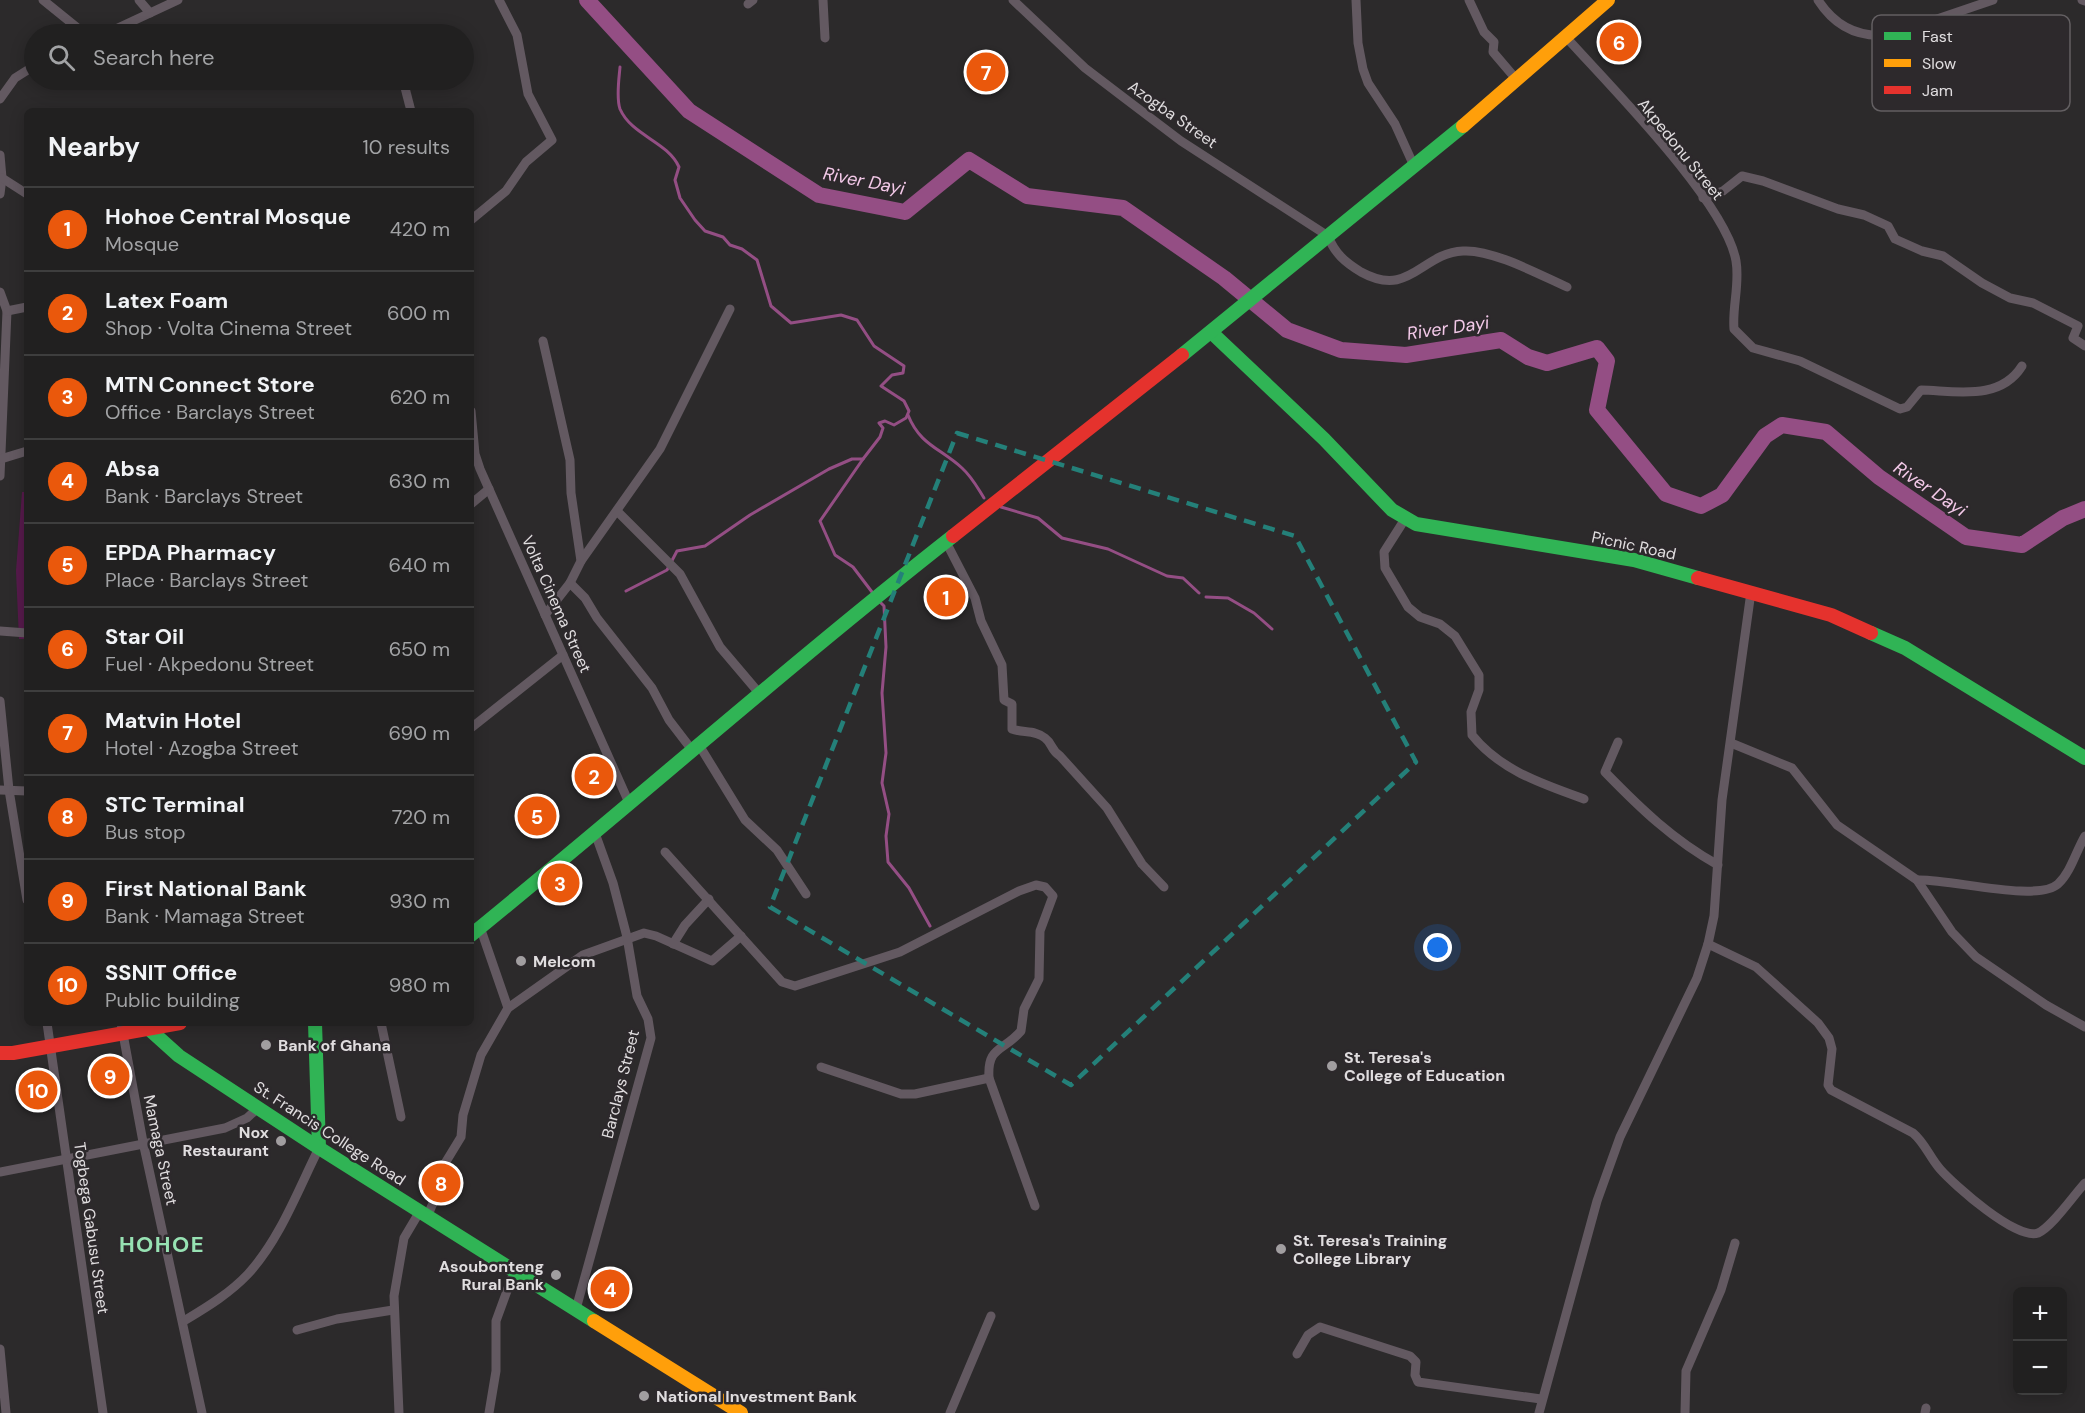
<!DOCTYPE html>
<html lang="en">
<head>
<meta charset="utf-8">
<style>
  :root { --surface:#212020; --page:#2d2d2d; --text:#f1f3f6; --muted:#a2a3a5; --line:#3e3e3e; --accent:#ea580c }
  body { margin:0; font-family:"DM Sans",sans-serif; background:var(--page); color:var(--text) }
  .controls { position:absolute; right:18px; bottom:18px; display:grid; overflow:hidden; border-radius:9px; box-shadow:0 3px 15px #0003 }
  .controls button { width:54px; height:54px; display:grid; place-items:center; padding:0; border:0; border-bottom:2px solid var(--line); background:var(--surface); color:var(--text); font:30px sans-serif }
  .you { position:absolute; left:1438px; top:948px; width:21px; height:21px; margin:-15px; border:4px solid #fff; border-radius:50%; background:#1a73e8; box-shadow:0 0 0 9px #1a73e833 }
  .badge { display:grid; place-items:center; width:39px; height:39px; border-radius:50%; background:var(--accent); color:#fff; font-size:20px; font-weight:700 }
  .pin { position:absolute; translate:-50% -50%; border:3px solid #fff; box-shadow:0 2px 6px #0006 }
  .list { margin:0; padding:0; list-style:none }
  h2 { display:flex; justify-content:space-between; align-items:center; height:78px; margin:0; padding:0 24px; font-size:26px }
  h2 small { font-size:20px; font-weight:400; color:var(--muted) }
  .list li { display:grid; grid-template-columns:39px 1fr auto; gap:18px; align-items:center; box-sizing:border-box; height:84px; padding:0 24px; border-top:2px solid var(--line) }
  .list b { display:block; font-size:22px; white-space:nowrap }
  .list p { margin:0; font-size:20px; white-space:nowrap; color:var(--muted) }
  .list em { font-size:20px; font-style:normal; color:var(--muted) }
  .icon { flex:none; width:33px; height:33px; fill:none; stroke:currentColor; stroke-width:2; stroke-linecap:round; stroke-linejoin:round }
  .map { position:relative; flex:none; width:2085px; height:1413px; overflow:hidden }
  .search { position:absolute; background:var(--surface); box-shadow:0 3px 15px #0003; left:24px; top:24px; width:450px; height:66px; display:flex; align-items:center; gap:15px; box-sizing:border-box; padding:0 21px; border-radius:33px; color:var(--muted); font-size:22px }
  .panel { position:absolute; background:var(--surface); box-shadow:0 3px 15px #0003; left:24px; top:108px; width:450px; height:918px; border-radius:9px }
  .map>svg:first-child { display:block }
  .green { fill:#571a4c }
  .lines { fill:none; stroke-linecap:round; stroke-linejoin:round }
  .stream { stroke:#944e84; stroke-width:3 }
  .river { stroke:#944e84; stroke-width:16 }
  .street { stroke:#635961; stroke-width:9 }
  .fast { stroke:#30b455; stroke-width:14 }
  .slow { stroke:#ff9f0a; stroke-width:14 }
  .jam { stroke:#e5322d; stroke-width:14 }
  .marked { fill:none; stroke:#248079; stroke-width:4.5; stroke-dasharray:12 8; stroke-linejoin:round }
  .poi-dot { fill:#a19ea0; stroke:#2d292c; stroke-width:2 }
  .labels { text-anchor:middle; stroke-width:5; stroke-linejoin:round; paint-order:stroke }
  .street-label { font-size:16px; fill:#e0dddf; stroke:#2d292c }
  .poi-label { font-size:16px; font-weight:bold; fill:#e0dddf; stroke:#2d292c; text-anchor:start }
  .water-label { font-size:18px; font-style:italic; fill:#f4cae9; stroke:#2d292c }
  .district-label { font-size:22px; font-weight:bold; letter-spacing:1.5px; fill:#97e2b3; stroke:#2d292c }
  .key { fill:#2d292c; stroke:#635f62; stroke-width:1.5 }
  .key-label { font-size:16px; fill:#e0dddf }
</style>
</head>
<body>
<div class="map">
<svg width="2085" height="1413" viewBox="0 0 2085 1413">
  <rect width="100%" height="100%" fill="#2c2a2b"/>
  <path class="green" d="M22 492H27V639H19L16 571Z"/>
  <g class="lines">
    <g class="stream">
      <path d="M620 67C619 79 616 98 620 109 632 136 667 141 679 167L675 180 680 198 695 220 705 231 723 237 730 245 742 249 757 260 771 306 791 323 841 315 857 320 874 346 904 366 903 373 892 375 881 386 904 401 909 411 906 418 894 425 885 421 879 423 883 428 880 437 863 459H852L829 469 750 515 705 546 677 551 667 570 626 591"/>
      <path d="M908 415C920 445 940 448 962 468 972 477 977 487 984 498"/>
      <path d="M863 459 820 521 835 555 853 567 872 592"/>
      <path d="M1001 507 1038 518 1062 538 1108 549 1167 576 1183 578 1199 593"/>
      <path d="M1206 597 1228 598 1254 613 1272 629"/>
      <path d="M880 602 884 606 886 647 882 693 886 753 882 783 889 814 886 836 888 862 909 888 930 926"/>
    </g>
    <path class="river" d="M587 0 689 111 819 195 905 212 969 160 1027 196 1123 208 1224 278 1287 330 1341 350 1406 355 1501 340 1528 357 1547 363 1597 348 1607 361 1597 410 1666 494 1701 506 1722 495 1765 436 1782 425 1826 432 1879 477 1966 537 2022 545 2063 518 2085 509"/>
    <g class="street">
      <path d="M43 0 85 34"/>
      <path d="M139 0 150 13"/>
      <path d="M823 0 825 38"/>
      <path d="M1013 0 1085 68 1123 97 1181 141 1328 236C1335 254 1345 262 1361 272 1410 299 1421 253 1463 251 1492 249 1540 275 1567 287"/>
      <path d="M1356 0 1358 43 1363 69 1368 83 1395 124 1414 166"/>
      <path d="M1469 0 1484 32 1494 42 1493 52 1516 79"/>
      <path d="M1818 0C1836 28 1861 39 1893 34L1993 0"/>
      <path d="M2082 0 2085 1"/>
      <path d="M748 4 753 0"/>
      <path d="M105 34 178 0"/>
      <path d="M1565 36C1608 84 1726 202 1736 261 1740 284 1732 307 1734 329L1753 348 1800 361 1900 409 1907 407 1921 390C1957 391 2000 401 2022 366"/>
      <path d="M403 80 411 111"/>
      <path d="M0 99 15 78 34 66"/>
      <path d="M0 155 2 178 0 194"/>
      <path d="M2 178 27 194"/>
      <path d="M1703 198 1723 191 1742 176 1763 181 1838 209 1864 215 1888 226 1895 239 1922 251 1943 256 1982 283 2010 298 2033 303 2078 326 2073 338 2085 346"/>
      <path d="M471 220 506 191 526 162 552 140 528 94 517 35 499 0"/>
      <path d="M0 292 7 311 0 476"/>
      <path d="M7 311 27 307"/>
      <path d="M543 341 570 460 571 493 581 561 570 583 545 615"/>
      <path d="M471 411 475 454 480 469 630 805"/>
      <path d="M1 459 27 451"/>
      <path d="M471 504 489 489"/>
      <path d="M617 511 680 574 720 647 759 693"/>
      <path d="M1405 519 1384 552 1385 568 1408 607 1420 617 1440 624 1455 636 1479 675V690L1471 712 1472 735C1500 770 1542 784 1584 799"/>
      <path d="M945 540 975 598 981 621 1002 665 1004 700 1012 704V729C1022 733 1036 730 1045 738 1053 744 1050 749 1060 756L1107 808 1142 864 1164 887"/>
      <path d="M581 561 660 449 730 309"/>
      <path d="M570 583 585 598 597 618 652 688 669 720 692 750"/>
      <path d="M0 631 27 633"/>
      <path d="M0 701 9 790 27 900"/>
      <path d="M471 728 563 655"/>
      <path d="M1618 742 1605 772C1640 808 1673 840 1718 865"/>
      <path d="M1731 743 1792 768 1837 825 1917 880 1952 932 1976 957 2046 1005 2085 1027"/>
      <path d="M699 745 745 820 777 850 806 894"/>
      <path d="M0 790 27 791"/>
      <path d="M665 852 782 982 795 986 900 952 1019 891 1036 885 1045 887 1053 896 1040 931 1039 979 1024 1009 1021 1031C1003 1052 987 1046 989 1078L1035 1206"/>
      <path d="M1917 880C1948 878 2037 903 2058 884 2071 872 2076 851 2085 836"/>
      <path d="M480 927 508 1008"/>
      <path d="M673 944 685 925 709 899"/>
      <path d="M1708 944 1756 967 1818 1023 1829 1038 1832 1049 1828 1085 1831 1090 1913 1133C1925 1143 1930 1158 1940 1169 1954 1185 2017 1241 2038 1233 2052 1227 2073 1196 2085 1183"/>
      <path d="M47 1023 103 1413"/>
      <path d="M121 1023 143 1142 202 1413"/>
      <path d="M381 1023 401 1117"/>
      <path d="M821 1067 901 1094H915L989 1078"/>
      <path d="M0 1172 225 1128 247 1118 259 1107"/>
      <path d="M428 1215 433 1203 436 1178 461 1137 463 1115 481 1055 508 1008 583 955 644 933 656 936 712 961 741 936"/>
      <path d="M576 1309 651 1038 648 1019 637 996 627 937 613 883 595 833"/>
      <path d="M184 1321C207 1307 229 1294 248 1274 280 1239 298 1190 319 1148"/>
      <path d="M297 1330 337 1319 393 1310"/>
      <path d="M0 1349 6 1413"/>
      <path d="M1297 1354 1308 1335 1320 1327 1410 1356 1416 1362 1415 1375 1418 1382 1541 1399"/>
      <path d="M399 1413 394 1296 404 1238 420 1211"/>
      <path d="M489 1413 496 1371V1321L515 1269"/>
      <path d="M950 1413 991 1316"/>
      <path d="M1539 1413 1597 1201 1620 1137 1697 978 1708 944 1714 916 1722 800 1751 592"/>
      <path d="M1685 1413 1686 1371 1721 1290 1735 1243"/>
      <path d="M1925 1413 1926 1408"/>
    </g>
    <g class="fast">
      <path d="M1211 332 1324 439 1392 510 1416 524 1634 560 1698 578"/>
      <path d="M1182 355 1463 126"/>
      <path d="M1871 633 1905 648 2085 758"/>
      <path d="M471 935C633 803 789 665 953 536"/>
      <path d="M315 1023 319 1148"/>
      <path d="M149 1029 179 1056 319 1148 594 1321"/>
    </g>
    <g class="slow">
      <path d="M1463 126 1608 0"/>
      <path d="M594 1321 741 1413"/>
    </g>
    <g class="jam">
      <path d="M953 536 1182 355"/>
      <path d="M1698 578 1831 615 1871 633"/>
      <path d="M0 1053H13L180 1023"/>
    </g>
  </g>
  <path class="marked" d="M957 433 1295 536 1416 762 1071 1085 770 907Z"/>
  <g class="poi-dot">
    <circle cx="521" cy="961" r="6"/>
    <circle cx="266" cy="1045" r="6"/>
    <circle cx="1332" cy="1066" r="6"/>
    <circle cx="281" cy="1141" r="6"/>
    <circle cx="1281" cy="1249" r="6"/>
    <circle cx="556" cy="1275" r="6"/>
    <circle cx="644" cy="1396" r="6"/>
  </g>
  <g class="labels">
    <g class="street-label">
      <text transform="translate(1173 114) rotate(35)" y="6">Azogba Street</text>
      <text transform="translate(1681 149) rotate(51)" y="6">Akpedonu Street</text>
      <text transform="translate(1634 545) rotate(12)" y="6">Picnic Road</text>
      <text transform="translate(557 604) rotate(66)" y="6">Volta Cinema Street</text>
      <text transform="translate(620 1084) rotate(-76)" y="6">Barclays Street</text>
      <text transform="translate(330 1133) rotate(33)" y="6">St. Francis College Road</text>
      <text transform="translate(161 1150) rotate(78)" y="6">Mamaga Street</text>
      <text transform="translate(92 1228) rotate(82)" y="6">Togbega Gabusu Street</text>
    </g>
    <g class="poi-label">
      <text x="533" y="967">Melcom</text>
      <text x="278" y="1051">Bank of Ghana</text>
      <text x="1344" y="1063">St. Teresa's<tspan x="1344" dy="18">College of Education</tspan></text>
      <text x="269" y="1138" text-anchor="end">Nox<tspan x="269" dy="18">Restaurant</tspan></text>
      <text x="1293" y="1246">St. Teresa's Training<tspan x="1293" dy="18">College Library</tspan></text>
      <text x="544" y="1272" text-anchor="end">Asoubonteng<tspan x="544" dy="18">Rural Bank</tspan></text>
      <text x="656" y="1402">National Investment Bank</text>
    </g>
    <g class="water-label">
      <text transform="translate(864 181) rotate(11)" y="6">River Dayi</text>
      <text transform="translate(1448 328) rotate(-8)" y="6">River Dayi</text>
      <text transform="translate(1930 489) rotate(34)" y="6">River Dayi</text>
    </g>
    <g class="district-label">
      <text x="162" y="1252">HOHOE</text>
    </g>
  </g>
  <rect x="1872" y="15" width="198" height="96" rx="9" class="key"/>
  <rect x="1884" y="32" width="27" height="8" fill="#30b455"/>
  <rect x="1884" y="59" width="27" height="8" fill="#ff9f0a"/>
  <rect x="1884" y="86" width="27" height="8" fill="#e5322d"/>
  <g class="key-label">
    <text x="1922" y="42">Fast</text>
    <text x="1922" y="69">Slow</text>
    <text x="1922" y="96">Jam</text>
  </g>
</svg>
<div class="controls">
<button>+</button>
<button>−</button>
</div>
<div class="you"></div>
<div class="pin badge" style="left:946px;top:597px">1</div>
<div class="pin badge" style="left:594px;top:776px">2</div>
<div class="pin badge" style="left:560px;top:883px">3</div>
<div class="pin badge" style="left:610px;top:1289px">4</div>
<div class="pin badge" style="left:537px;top:816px">5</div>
<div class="pin badge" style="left:1619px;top:42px">6</div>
<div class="pin badge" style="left:986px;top:72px">7</div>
<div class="pin badge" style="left:441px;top:1183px">8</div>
<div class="pin badge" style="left:110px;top:1076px">9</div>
<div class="pin badge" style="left:38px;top:1090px">10</div>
<div class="search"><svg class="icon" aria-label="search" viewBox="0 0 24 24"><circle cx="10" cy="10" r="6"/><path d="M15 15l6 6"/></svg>Search here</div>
<section class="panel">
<h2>Nearby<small>10 results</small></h2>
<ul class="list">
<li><span class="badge">1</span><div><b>Hohoe Central Mosque</b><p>Mosque</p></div><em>420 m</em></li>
<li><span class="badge">2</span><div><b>Latex Foam</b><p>Shop · Volta Cinema Street</p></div><em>600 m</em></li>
<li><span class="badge">3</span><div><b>MTN Connect Store</b><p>Office · Barclays Street</p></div><em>620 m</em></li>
<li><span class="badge">4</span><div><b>Absa</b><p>Bank · Barclays Street</p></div><em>630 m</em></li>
<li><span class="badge">5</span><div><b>EPDA Pharmacy</b><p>Place · Barclays Street</p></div><em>640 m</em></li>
<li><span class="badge">6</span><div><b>Star Oil</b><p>Fuel · Akpedonu Street</p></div><em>650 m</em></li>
<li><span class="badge">7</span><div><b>Matvin Hotel</b><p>Hotel · Azogba Street</p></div><em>690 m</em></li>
<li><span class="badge">8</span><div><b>STC Terminal</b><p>Bus stop</p></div><em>720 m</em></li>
<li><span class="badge">9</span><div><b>First National Bank</b><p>Bank · Mamaga Street</p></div><em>930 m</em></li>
<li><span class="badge">10</span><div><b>SSNIT Office</b><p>Public building</p></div><em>980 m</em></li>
</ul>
</section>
</div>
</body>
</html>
